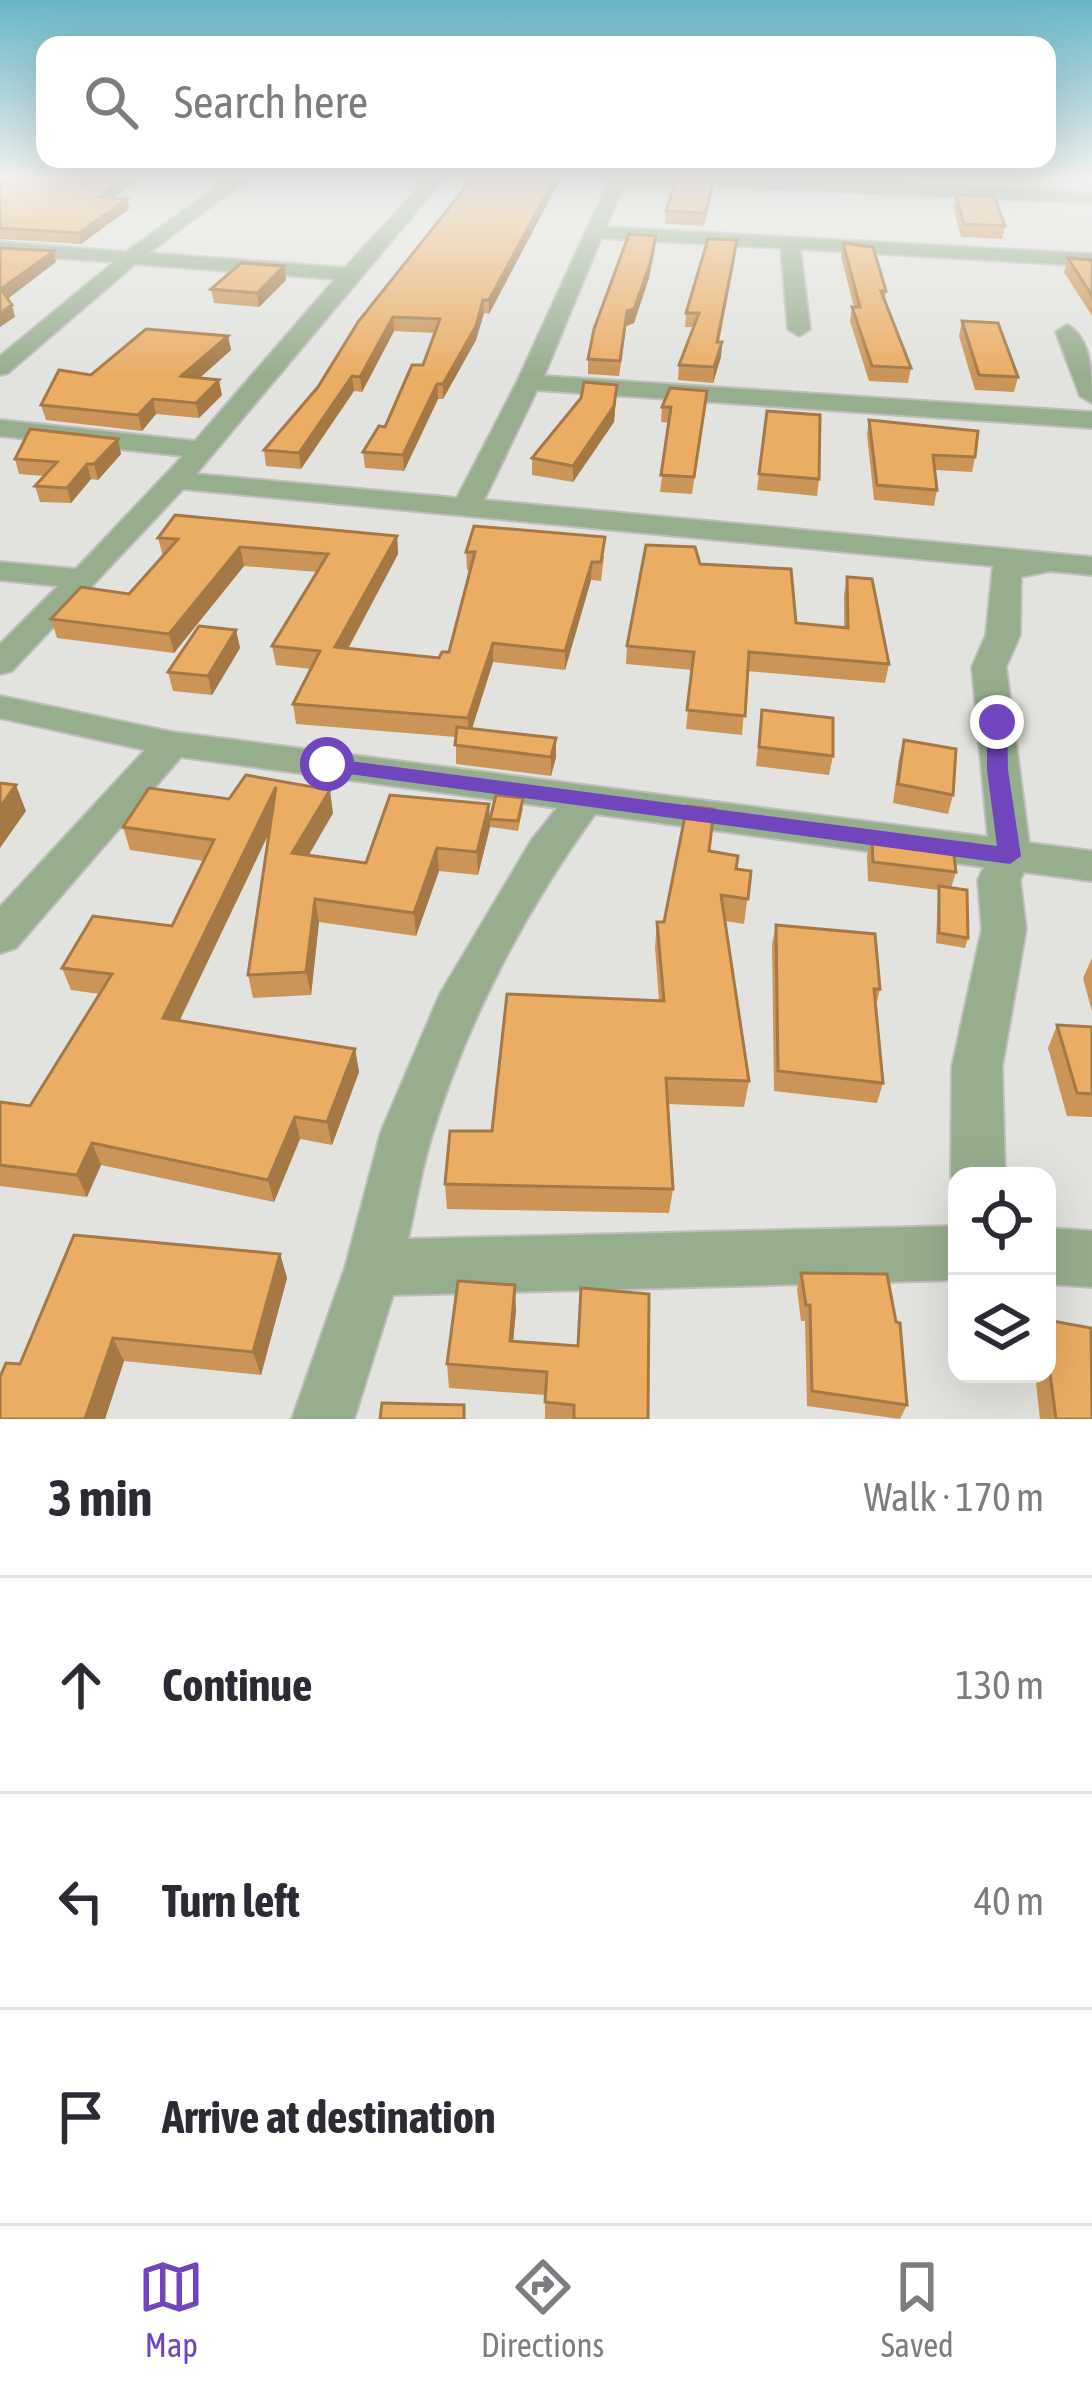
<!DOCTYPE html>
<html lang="en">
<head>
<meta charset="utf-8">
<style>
  :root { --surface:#fff; --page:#f2f2f3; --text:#2b2b33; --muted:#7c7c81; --line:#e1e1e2; --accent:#7045be }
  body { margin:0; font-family:"Asap Condensed",sans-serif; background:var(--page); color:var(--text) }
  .controls { position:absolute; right:36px; bottom:36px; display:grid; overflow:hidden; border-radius:24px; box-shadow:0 12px 48px #0002 }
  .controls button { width:108px; height:108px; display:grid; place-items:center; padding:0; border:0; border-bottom:3px solid var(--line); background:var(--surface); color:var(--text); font:60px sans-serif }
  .stop { position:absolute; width:36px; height:36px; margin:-27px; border:9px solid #7045be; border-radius:50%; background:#fff }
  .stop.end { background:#7045be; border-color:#fff; box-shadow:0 3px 12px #0008 }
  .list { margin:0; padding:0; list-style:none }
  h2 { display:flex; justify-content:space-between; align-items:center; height:156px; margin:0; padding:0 48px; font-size:51px }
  h2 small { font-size:39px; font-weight:400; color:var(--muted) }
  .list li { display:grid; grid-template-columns:78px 1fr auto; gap:36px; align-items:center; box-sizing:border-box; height:216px; padding:0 48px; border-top:3px solid var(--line) }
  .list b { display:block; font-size:45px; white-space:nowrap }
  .list em { font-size:39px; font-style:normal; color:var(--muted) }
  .icon { flex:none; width:66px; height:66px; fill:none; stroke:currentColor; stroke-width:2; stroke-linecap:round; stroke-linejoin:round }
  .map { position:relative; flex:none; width:1092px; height:1419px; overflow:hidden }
  .search { position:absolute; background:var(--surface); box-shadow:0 12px 48px #0002; left:36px; right:36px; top:36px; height:132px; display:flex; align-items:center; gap:30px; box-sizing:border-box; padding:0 42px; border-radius:24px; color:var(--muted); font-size:45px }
  .sheet { height:804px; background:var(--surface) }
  nav { display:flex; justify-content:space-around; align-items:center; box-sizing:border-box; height:168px; border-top:3px solid var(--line); background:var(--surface); font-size:33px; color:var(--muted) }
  nav a { display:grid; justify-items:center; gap:6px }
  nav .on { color:var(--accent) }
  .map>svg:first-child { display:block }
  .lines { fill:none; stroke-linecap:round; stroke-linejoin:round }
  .minor-casing { stroke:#bebeba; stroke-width:4 }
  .minor { fill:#97ae8e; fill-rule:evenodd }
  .wall { fill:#ca9556 }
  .shaded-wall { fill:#a47946 }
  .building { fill:#ebad64; stroke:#a47946; stroke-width:3 }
  .route { fill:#7045be }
</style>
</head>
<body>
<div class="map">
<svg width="1092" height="1419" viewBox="0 0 1092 1419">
  <rect width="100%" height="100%" fill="#e2e2de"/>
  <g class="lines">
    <defs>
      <g id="minor">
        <path d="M232 176H251L149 253 345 268 429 176H446L196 474 457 498 517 382 609 181 593 176H711L1092 193V203L625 182 606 227 1092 254V266L800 249 810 329 799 336 788 329 781 248 601 238 544 376 1092 412V428L537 390 484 500 1092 557V575L1050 571 1021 577 1020 635 1006 667 1029 843 1092 851V881L1024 872 1020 880 1026 929 1002 1067 1005 1176H957V1189L951 1176 952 1067 982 929 978 880 984 867 595 814C526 909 468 1019 433 1132 422 1166 416 1204 408 1239L957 1226V1280L393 1295 354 1419H292L345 1268 381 1132 440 994 531 841 557 808 181 757 16 948 0 953V907L145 750 0 718V696L172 732 988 837 972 667 986 635 993 566 183 489 12 671 0 674V644L58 586 0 580V562L76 569 183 456 0 436V420L195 441 335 279 135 264 8 373 0 375V356L114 262 0 254V242L126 252Z"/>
        <path d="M1067 325C1092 337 1092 378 1092 403L1080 396 1056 332Z"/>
        <path d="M1047 1228 1092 1231V1287L1047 1284Z"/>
      </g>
    </defs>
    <use href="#minor" class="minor-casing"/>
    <use href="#minor" class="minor"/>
  </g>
  <g class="wall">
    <path d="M0 176H141L113 198 127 199 129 209 81 244 0 239Z"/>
    <path d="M562 176 489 314 484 313 476 340 443 399H438L404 471 365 468 363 452 385 427 423 365 435 333 394 331 362 392 354 391 301 469 266 466 264 450 318 387 468 185V178Z"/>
    <path d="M713 190 704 226 665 224 666 211Z"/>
    <path d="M956 195 1005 226 1002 239 961 237 953 207Z"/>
    <path d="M843 243 886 291 885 301 911 368 908 383 869 381 850 321 852 307H854L841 256Z"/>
    <path d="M655 249 649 278 634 323 626 326 619 376 588 374V359Z"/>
    <path d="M736 254 719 342H722L721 357 713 383 678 380 679 365 694 327H685L686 313Z"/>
    <path d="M1068 258 1092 260V316L1064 272Z"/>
    <path d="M284 266 286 280 259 307 214 303 211 289Z"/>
    <path d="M962 321 1018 377 1014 392 975 390 959 336Z"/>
    <path d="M228 336 231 350 199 378 222 395 199 418 156 414 142 431 46 420 41 405 91 375Z"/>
    <path d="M617 385 614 422 573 482 532 475V458Z"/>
    <path d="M707 391 692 494 660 492 669 423 661 422 662 407Z"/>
    <path d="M767 411 819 479 817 496 757 490Z"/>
    <path d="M869 420 975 457 972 472 935 470 937 490 934 506 874 500 867 434Z"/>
    <path d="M121 454 98 480 91 479 71 503 40 502 35 486 44 476 19 474 15 459Z"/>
    <path d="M397 536 398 554 348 649 439 658 449 652 471 571 467 570 466 552 604 556 601 581 591 580 565 670 493 662 472 729 556 738V757L551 776 456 764V737L296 724 293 704 311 669 276 665 272 646 317 572 244 566 174 653 57 638 51 619 129 594 163 556 158 538Z"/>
    <path d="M700 564 796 623 844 628V595L847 577 889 664 885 683 747 671 742 735 686 729 692 670 626 664 627 646Z"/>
    <path d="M236 630 240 648 212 695 173 691 168 672Z"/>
    <path d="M762 710 833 756 829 775 756 766Z"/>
    <path d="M904 740 953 795 948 814 893 803 899 759Z"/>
    <path d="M523 808 518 831 490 827 478 875 439 871 416 936 319 922 311 995 253 998 248 975 269 833 180 1020 355 1049 359 1072 332 1145 300 1139 274 1202 101 1165 87 1197 0 1186V1102L30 1106 100 994 71 990 62 968 172 926 204 861 130 850 123 827 333 813 309 855 366 863Z"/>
    <path d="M872 836 956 872 951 888 968 938 965 948 936 943 938 890 868 881 867 856Z"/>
    <path d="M709 851 736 869 751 871 744 924 725 921 749 1081 744 1107 667 1104 673 1189 669 1213 447 1209 445 1184 492 1131 659 1001 655 947 657 922H664Z"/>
    <path d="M776 925 880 989 876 1006 883 1083 877 1103 774 1091 772 944Z"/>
    <path d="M1092 958V1012L1083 978Z"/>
    <path d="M1057 1025 1092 1027V1117L1067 1116 1048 1048Z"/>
    <path d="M280 1254 287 1278 261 1375 124 1361 105 1419H0L20 1364Z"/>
    <path d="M801 1273 907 1405 900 1419 807 1406 805 1321H801L797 1289Z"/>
    <path d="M516 1310 513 1341 648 1419H545V1395L449 1388 447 1364Z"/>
    <path d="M1047 1320 1092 1419H1040L1035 1374H1047Z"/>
  </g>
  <g class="shaded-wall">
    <path d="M126 176H141L101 208 99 197Z"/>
    <path d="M556 176H562L489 314V300Z"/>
    <path d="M127 199 129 209 81 244 79 233Z"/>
    <path d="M656 236 649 278 634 323 626 326 619 376 627 311Z"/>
    <path d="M54 251 56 262 5 301 1 289Z"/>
    <path d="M284 266 286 280 259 307 257 293Z"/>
    <path d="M483 300 484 313 476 340 443 399V384Z"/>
    <path d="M12 305 15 317 0 327V313Z"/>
    <path d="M393 317 394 331 362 392 360 377Z"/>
    <path d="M228 336 231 350 184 392 181 376Z"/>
    <path d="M722 342 721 357 713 383 714 367Z"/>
    <path d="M352 376 354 391 301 469 299 453Z"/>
    <path d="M219 380 222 395 199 418 196 403Z"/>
    <path d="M437 384 438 399 404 471 403 455Z"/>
    <path d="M617 385 614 422 573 482V466Z"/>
    <path d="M153 399 156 414 142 431 138 415Z"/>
    <path d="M118 439 121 454 98 480 94 464Z"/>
    <path d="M87 464 91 479 71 503 67 488Z"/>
    <path d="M397 536 398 554 338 667 335 647Z"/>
    <path d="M240 547 244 566 174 653 169 634Z"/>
    <path d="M592 562 591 580 565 670V651Z"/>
    <path d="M236 630 240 648 212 695 208 676Z"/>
    <path d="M493 643V662L469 738 468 718Z"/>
    <path d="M556 738V757L551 776V757Z"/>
    <path d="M16 785 26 811 0 848V807Z"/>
    <path d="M276 787 280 810 170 1040 163 1018Z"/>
    <path d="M330 790 333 813 297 875 292 853Z"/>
    <path d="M489 804 490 827 478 875 477 852Z"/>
    <path d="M437 848 439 871 416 936 414 913Z"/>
    <path d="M315 899 319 922 311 995 306 972Z"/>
    <path d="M355 1049 359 1072 332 1145 327 1122Z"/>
    <path d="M295 1117 300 1139 274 1202 268 1180Z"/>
    <path d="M92 1143 101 1165 87 1197 77 1175Z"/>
    <path d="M280 1254 287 1278 261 1375 253 1352Z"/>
    <path d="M515 1285 516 1310 511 1365 510 1341Z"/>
    <path d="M113 1338 124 1361 105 1419H85Z"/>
  </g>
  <g class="building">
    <path d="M0 176H126L99 197 127 199 79 233 0 228Z"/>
    <path d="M470 176H556L489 300H483L476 326 443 384H437L403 455 363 452 379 426 385 427 412 365H423L440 319 393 317 360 377 352 376 299 453 264 450 318 387 358 322 473 178H468Z"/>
    <path d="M677 177 714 179 705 213 666 211Z"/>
    <path d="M956 195 994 196 1005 226 964 224Z"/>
    <path d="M629 234 656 236 650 264 634 309 627 311 620 361 588 359 594 329Z"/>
    <path d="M708 239 737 240 717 342H722L714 367 679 365 699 313H686Z"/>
    <path d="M843 243 873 247 886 291H881L911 368 872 366 852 307H860Z"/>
    <path d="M0 248 54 251 1 289 12 305 0 313Z"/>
    <path d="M1068 258 1092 260V296Z"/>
    <path d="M241 263 284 266 257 293 211 289Z"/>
    <path d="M962 321 998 323 1018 377 979 375Z"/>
    <path d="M146 329 228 336 181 376 219 380 196 403 153 399 138 415 41 405 59 370 91 375Z"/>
    <path d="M584 382 617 385 614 406 573 466 532 458 581 398Z"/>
    <path d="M670 388 707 391 694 477 661 475 671 407H662Z"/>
    <path d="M767 411 820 415 819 479 759 474Z"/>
    <path d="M869 420 978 431 975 457 933 455 937 490 877 485Z"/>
    <path d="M30 429 118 439 94 464H87L67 488 35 486 57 462 15 459Z"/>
    <path d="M175 515 397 536 335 647 439 658 442 652H449L475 552H466L474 526 605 537 601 562H592L565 651 493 643 468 718 293 704 320 651 272 646 328 554 240 547 169 634 51 619 81 587 129 594 178 539 158 538Z"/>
    <path d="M646 545 695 547 700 564 791 569 796 623 848 628 847 577 872 579 889 664 749 652 745 716 687 710 694 652 627 646Z"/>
    <path d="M199 626 236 630 208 676 168 672Z"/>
    <path d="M762 710 833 718V756L759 747Z"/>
    <path d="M457 727 556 738 551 757 455 745Z"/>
    <path d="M904 740 956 749 953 795 898 784Z"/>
    <path d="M246 775 330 790 292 853 366 863 390 795 489 804 477 852 437 848 414 913 315 899 306 972 248 975 276 787 163 1018 355 1049 327 1122 295 1117 268 1180 92 1143 77 1175 0 1165V1102L30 1106 112 974 62 968 93 916 172 926 214 840 123 827 149 788 229 799Z"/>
    <path d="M0 783 16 785 0 807Z"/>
    <path d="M496 795 523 798 518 821 490 819Z"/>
    <path d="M687 806 714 809 709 851 738 856 736 869 751 871 748 899 721 895 749 1081 666 1078 673 1189 445 1184 450 1131H492L507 994 664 1001 657 922H664Z"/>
    <path d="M872 836 953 847 956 872 873 862Z"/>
    <path d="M939 886 967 890 968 938 939 933Z"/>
    <path d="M776 925 875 934 880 989H874L883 1083 778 1071Z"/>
    <path d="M1057 1025 1092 1027V1094L1077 1093Z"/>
    <path d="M74 1235 280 1254 253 1352 113 1338 85 1419H0V1377L6 1363 20 1364Z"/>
    <path d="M801 1273 887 1274 896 1322 900 1323 907 1405 812 1391 810 1305H806Z"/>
    <path d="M458 1281 515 1285 510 1341 578 1346 581 1288 649 1294 648 1419H574V1405L545 1402 547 1372 447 1364Z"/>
    <path d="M1047 1320 1091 1328 1092 1419H1056L1047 1351Z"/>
    <path d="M382 1403 464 1405V1419H380Z"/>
  </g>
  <linearGradient id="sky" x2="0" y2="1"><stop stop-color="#67b6c7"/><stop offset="0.47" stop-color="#f2f2f0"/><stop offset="1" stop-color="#f2f2f0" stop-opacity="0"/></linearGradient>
  <rect width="1092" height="375" fill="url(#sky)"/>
  <path class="route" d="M997 716 1007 722 1008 770 1021 856 1010 864 327 771 316 764 327 758 997 846 987 770V722Z"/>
</svg>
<div class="controls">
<button><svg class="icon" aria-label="locate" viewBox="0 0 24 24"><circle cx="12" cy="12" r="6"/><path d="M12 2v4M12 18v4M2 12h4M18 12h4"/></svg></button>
<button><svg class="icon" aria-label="layers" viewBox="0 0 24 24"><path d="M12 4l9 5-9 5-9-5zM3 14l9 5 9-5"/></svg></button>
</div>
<div class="stop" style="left:327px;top:764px"></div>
<div class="stop end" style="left:997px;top:722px"></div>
<div class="search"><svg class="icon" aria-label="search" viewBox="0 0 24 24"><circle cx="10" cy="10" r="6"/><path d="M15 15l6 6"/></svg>Search here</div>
</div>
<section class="sheet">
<h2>3 min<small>Walk · 170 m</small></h2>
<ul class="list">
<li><svg class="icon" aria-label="ahead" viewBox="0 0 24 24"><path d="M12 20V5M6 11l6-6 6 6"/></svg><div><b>Continue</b></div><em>130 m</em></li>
<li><svg class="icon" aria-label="left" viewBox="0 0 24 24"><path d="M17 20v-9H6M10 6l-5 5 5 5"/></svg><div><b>Turn left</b></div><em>40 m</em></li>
<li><svg class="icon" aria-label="arrive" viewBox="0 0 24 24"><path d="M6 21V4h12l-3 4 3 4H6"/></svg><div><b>Arrive at destination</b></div></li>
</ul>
</section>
<nav>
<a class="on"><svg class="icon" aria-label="map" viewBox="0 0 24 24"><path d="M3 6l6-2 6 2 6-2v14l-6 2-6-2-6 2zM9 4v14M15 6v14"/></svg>Map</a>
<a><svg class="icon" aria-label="directions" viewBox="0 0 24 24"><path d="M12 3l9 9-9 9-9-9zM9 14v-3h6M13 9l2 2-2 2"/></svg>Directions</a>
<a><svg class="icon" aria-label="saved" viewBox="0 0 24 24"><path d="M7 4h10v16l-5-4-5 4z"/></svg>Saved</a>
</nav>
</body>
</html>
